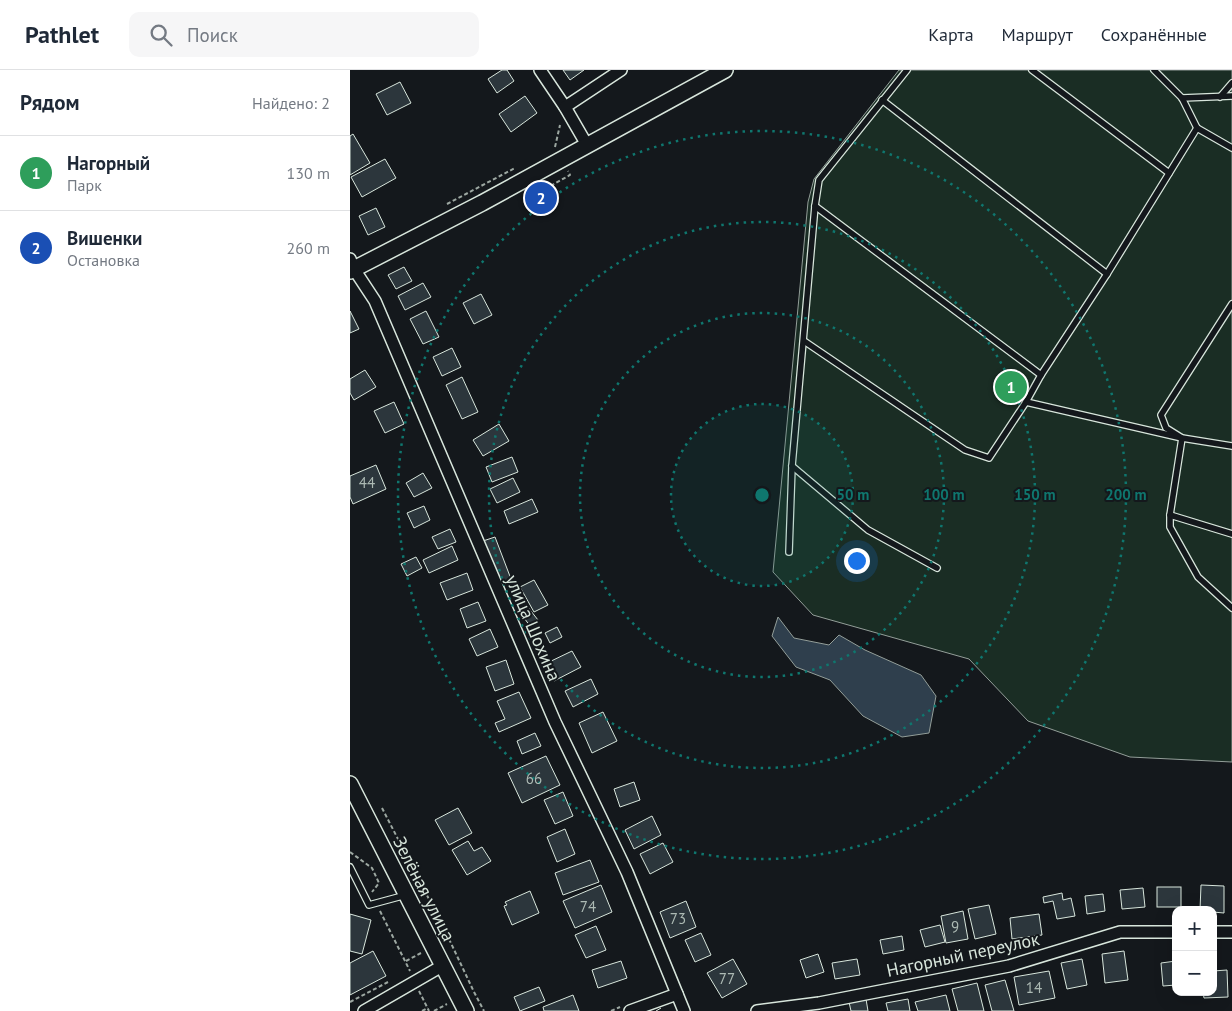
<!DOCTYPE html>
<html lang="ru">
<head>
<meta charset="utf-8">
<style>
  :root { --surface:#fff; --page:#f6f6f7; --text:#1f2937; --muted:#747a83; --line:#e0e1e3; --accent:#846941 }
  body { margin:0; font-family:"PT Sans",sans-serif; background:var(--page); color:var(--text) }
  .controls { position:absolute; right:15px; bottom:15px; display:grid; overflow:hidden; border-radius:10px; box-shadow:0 5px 20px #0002 }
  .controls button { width:45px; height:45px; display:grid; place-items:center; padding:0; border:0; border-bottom:1px solid var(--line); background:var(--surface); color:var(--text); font:25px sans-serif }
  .you { position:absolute; left:506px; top:490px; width:18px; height:18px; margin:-12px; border:4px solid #fff; border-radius:50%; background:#1a73e8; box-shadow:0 0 0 8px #1a73e833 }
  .badge { display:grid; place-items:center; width:32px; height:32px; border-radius:50%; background:var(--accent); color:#fff; font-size:16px; font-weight:700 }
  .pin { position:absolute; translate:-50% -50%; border:2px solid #fff; box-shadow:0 1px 5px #0006 }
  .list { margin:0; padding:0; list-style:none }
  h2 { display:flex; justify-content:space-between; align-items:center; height:65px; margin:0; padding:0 20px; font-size:21px }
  h2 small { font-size:16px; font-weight:400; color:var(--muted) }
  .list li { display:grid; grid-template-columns:32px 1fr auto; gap:15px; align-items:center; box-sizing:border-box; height:75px; padding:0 20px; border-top:1px solid var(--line) }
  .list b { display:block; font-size:19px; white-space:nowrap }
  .list p { margin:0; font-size:16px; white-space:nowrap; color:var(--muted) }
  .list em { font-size:16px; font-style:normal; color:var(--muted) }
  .icon { flex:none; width:28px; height:28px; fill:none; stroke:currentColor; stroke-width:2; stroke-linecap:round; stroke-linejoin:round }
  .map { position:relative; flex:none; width:882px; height:941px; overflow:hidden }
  header { display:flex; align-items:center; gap:30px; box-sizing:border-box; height:70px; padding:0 25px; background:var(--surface); border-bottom:1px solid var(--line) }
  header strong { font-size:24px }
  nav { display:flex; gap:28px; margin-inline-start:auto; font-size:18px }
  .search { width:350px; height:45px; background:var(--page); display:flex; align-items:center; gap:12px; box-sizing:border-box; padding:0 18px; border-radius:10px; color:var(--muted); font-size:19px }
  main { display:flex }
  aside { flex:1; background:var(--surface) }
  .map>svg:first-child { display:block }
  .green { fill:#1a2d24; stroke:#939e99 }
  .water { fill:#2f3f4d; stroke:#939e99 }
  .building { fill:#2c363c; stroke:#d8e6dc }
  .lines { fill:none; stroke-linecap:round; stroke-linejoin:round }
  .service-casing { stroke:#d8e6dc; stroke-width:8 }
  .minor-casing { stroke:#d8e6dc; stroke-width:14 }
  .secondary-casing { stroke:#d8e6dc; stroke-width:18 }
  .path { stroke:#9da8a2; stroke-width:2; stroke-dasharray:4 2.5; stroke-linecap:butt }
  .service { stroke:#14181c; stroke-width:5.5 }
  .minor { stroke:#14181c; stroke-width:11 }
  .secondary { stroke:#14181c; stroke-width:15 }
  .fence { stroke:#d8e6dc; stroke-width:1; stroke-dasharray:6 2.5; stroke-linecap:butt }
  .ring { fill:none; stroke:#0f766e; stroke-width:2.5; stroke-dasharray:2.5 5 }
  .labels { text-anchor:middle; stroke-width:4; stroke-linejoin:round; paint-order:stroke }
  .number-label { font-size:15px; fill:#adbab4 }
  .street-label { font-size:18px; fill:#d8e6dc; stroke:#14181c }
  .centre { fill:#0f766e; stroke:#14181c; stroke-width:2.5 }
  .ring-label { font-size:15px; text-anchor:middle; font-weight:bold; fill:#0f766e; stroke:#14181c; stroke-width:4; stroke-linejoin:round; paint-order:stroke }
</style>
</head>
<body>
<header>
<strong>Pathlet</strong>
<div class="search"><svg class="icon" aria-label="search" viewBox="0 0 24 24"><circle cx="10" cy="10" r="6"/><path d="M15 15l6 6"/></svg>Поиск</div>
<nav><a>Карта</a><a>Маршрут</a><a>Сохранённые</a></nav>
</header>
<main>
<aside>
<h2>Рядом<small>Найдено: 2</small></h2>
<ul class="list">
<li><span class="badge" style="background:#2e9e5b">1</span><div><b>Нагорный</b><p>Парк</p></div><em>130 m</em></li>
<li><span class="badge" style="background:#1a4fb4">2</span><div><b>Вишенки</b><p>Остановка</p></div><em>260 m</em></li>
</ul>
</aside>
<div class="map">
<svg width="882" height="941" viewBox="0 0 882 941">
  <rect width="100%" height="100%" fill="#14181c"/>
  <path class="green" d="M549 0H882V692L780 687 678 651 619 589 463 545 423 502 458 132 464 109Z"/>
  <path class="water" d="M428 547 444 568 479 575 489 565 515 580 571 605 586 626 579 663 552 667 513 646 480 610 446 597 422 566Z"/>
  <g class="building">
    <path d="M152 0H157L164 11 147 23 138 9Z"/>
    <path d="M213 0H234L220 10Z"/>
    <path d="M50 12 61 33 37 45 26 24Z"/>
    <path d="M175 26 187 43 161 62 149 44Z"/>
    <path d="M3 64 20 93 0 105V66Z"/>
    <path d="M35 89 46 108 12 127 1 107Z"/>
    <path d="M26 138 35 157 18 165 9 146Z"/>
    <path d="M54 197 62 211 46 219 38 205Z"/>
    <path d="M73 213 81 227 55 240 48 226Z"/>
    <path d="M131 224 142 245 124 254 113 233Z"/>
    <path d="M0 241 9 259 0 263Z"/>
    <path d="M76 241 89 267 73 274 60 249Z"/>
    <path d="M102 278 111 297 92 306 83 287Z"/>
    <path d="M15 300 26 317 4 330 0 323V309Z"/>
    <path d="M112 307 128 342 112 349 96 315Z"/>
    <path d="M44 332 54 354 35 363 24 341Z"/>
    <path d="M149 354 159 371 133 386 123 370Z"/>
    <path d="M162 387 168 402 142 412 136 397Z"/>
    <path d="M26 395 36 419 3 434 0 427V406Z"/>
    <path d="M73 403 82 418 64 427 56 413Z"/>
    <path d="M163 408 170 422 147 433 140 419Z"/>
    <path d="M182 429 188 442 159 454 154 441Z"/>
    <path d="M74 436 80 450 64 458 57 443Z"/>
    <path d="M100 459 106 472 88 479 82 467Z"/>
    <path d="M145 467 161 509 148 514 133 471Z"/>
    <path d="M102 476 108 490 79 503 73 490Z"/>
    <path d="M66 487 72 498 57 506 51 494Z"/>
    <path d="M117 503 123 520 97 530 90 513Z"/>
    <path d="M184 510 198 535 184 542 170 517Z"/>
    <path d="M128 532 136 551 117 558 110 539Z"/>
    <path d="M177 536 188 550 180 556 169 541Z"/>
    <path d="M207 557 212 567 200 573 195 563Z"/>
    <path d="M140 559 148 577 127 586 119 569Z"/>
    <path d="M222 581 231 597 204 611 195 594Z"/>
    <path d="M156 590 164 614 145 621 136 597Z"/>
    <path d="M241 609 248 624 223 637 215 621Z"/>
    <path d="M169 622 181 648 149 662 145 653 155 649 147 631Z"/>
    <path d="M253 642 267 671 242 683 229 653Z"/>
    <path d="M185 663 191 676 172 684 167 671Z"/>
    <path d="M196 686 210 715 172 733 158 703Z"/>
    <path d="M284 712 290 730 270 737 264 719Z"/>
    <path d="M213 722 223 746 205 754 194 730Z"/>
    <path d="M108 738 122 763 99 775 85 750Z"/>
    <path d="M302 746 311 765 284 779 275 760Z"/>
    <path d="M215 759 225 784 207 792 197 767Z"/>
    <path d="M118 771 124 781 132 777 141 791 117 805 102 780Z"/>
    <path d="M313 773 323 792 300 804 290 784Z"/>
    <path d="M240 790 249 812 213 825 205 803Z"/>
    <path d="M251 815 262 842 225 858 213 831Z"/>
    <path d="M851 815 874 816V843L863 842V840H850Z"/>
    <rect x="807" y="817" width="24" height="20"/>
    <path d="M793 818 795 837 772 839 770 820Z"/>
    <path d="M180 821 189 843 162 855 154 836 157 835 155 832Z"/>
    <path d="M712 823 713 830 721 828 725 846 707 849 703 831 694 833 693 827Z"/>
    <path d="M753 824 755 841 737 844 735 826Z"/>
    <path d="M336 831 346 857 320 868 310 842Z"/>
    <path d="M639 835 646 864 625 869 618 839Z"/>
    <path d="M613 841 618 869 596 873 591 846Z"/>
    <path d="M0 844 21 850 12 884 0 881Z"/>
    <path d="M689 844 692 865 662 869 660 848Z"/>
    <path d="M590 855 595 872 575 877 570 860Z"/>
    <path d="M246 856 256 880 236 888 225 865Z"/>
    <path d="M351 863 361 885 345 892 335 870Z"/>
    <path d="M552 866 554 880 533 884 530 870Z"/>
    <path d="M23 881 36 906 0 925V893Z"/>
    <path d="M774 881 778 910 755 913 752 884Z"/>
    <path d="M468 884 474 902 456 908 450 890Z"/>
    <path d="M383 889 397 914 372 928 357 903Z"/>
    <path d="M507 889 510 905 485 909 482 893Z"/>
    <path d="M732 889 737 915 717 919 711 893Z"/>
    <path d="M271 891 277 908 248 918 242 900Z"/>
    <path d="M826 891V915L813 916 811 893Z"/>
    <path d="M877 900 878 927 854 928 853 922H863V901Z"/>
    <path d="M699 901 705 928 669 935 664 907Z"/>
    <path d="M655 910 664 941H642L635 915Z"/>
    <path d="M627 913 634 941H608L602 919Z"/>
    <path d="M189 917 195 931 170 941 164 927Z"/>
    <path d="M223 925 229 941H194L193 937Z"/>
    <path d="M596 925 600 941H568L565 932Z"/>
    <path d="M516 929 518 941H501L499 932Z"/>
    <path d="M558 929 560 941H538L536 933Z"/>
  </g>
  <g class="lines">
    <defs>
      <g id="service">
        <path d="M682 0 819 103"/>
        <path d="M804 0 832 28 847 58"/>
        <path d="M870 27 882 13"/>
        <path d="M832 28 882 26"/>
        <path d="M532 30 757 204"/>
        <path d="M465 136 691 305"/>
        <path d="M882 234 811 345 816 358 832 368 820 445V457L848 507 882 538"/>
        <path d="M454 271 615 380 639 388 676 332 691 305 757 204 847 58 882 78"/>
        <path d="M676 332 832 368 882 376"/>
        <path d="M442 396 518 460 587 498"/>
        <path d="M820 445 882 464"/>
        <path d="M439 482 442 396 465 136 469 110 557 0"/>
        <path d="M0 797 19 835 56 825"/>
      </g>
      <g id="minor">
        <path d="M190 0 215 37 237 75"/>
        <path d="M215 37 271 0"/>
        <path d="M0 189 4 199 25 231 205 652 277 802 334 941"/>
        <path d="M863 862H882"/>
        <path d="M14 941 92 896"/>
        <path d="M280 941 327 924"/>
        <path d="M407 941 469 933 659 896 770 862H826"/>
      </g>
      <g id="secondary">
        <path d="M0 201 132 133 375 0"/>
        <path d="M0 714 116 941"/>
      </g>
    </defs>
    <use href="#service" class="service-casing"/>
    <use href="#minor" class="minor-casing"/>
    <use href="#secondary" class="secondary-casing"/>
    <g class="path">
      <path d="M205 77 210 55"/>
      <path d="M195 119 220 105 218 101"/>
      <path d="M97 134 165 98"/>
      <path d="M32 738 99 868"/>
      <path d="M0 782 22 798 29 813 22 822"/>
      <path d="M30 841 60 901"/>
      <path d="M99 869 124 922"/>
      <path d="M56 891 71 883"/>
      <path d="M69 921 79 941"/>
      <path d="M124 922 134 941"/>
      <path d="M0 932 38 912"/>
      <path d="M72 941 78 938"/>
      <path d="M84 941 97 934"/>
      <path d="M261 941 270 937"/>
    </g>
    <use href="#service" class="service"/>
    <use href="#minor" class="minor"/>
    <use href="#secondary" class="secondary"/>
    <path class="fence" d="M306 941 311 938"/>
  </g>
  <circle cx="412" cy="425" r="91" fill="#0f766e" fill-opacity=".12"/>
  <g class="ring">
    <circle cx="412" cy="425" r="91"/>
    <circle cx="412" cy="425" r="182"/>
    <circle cx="412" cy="425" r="273"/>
    <circle cx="412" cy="425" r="364"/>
  </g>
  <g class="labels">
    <g class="number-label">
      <text x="17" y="418">44</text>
      <text x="184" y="714">66</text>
      <text x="238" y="842">74</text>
      <text x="328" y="854">73</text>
      <text x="605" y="862">9</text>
      <text x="377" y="914">77</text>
      <text x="684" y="923">14</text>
    </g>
    <g class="street-label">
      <text transform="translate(183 558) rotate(67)" y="6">улица Шохина</text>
      <text transform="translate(74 819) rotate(63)" y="6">Зелёная улица</text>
      <text transform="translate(613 885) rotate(-12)" y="6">Нагорный переулок</text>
    </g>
  </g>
  <circle cx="412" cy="425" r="8" class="centre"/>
  <g class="ring-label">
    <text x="503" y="430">50 m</text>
    <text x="594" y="430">100 m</text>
    <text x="685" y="430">150 m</text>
    <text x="776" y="430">200 m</text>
  </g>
</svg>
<div class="controls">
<button>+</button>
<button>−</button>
</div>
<div class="you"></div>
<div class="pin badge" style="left:661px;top:317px;background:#2e9e5b">1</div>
<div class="pin badge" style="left:191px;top:128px;background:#1a4fb4">2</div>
</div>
</main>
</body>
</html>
